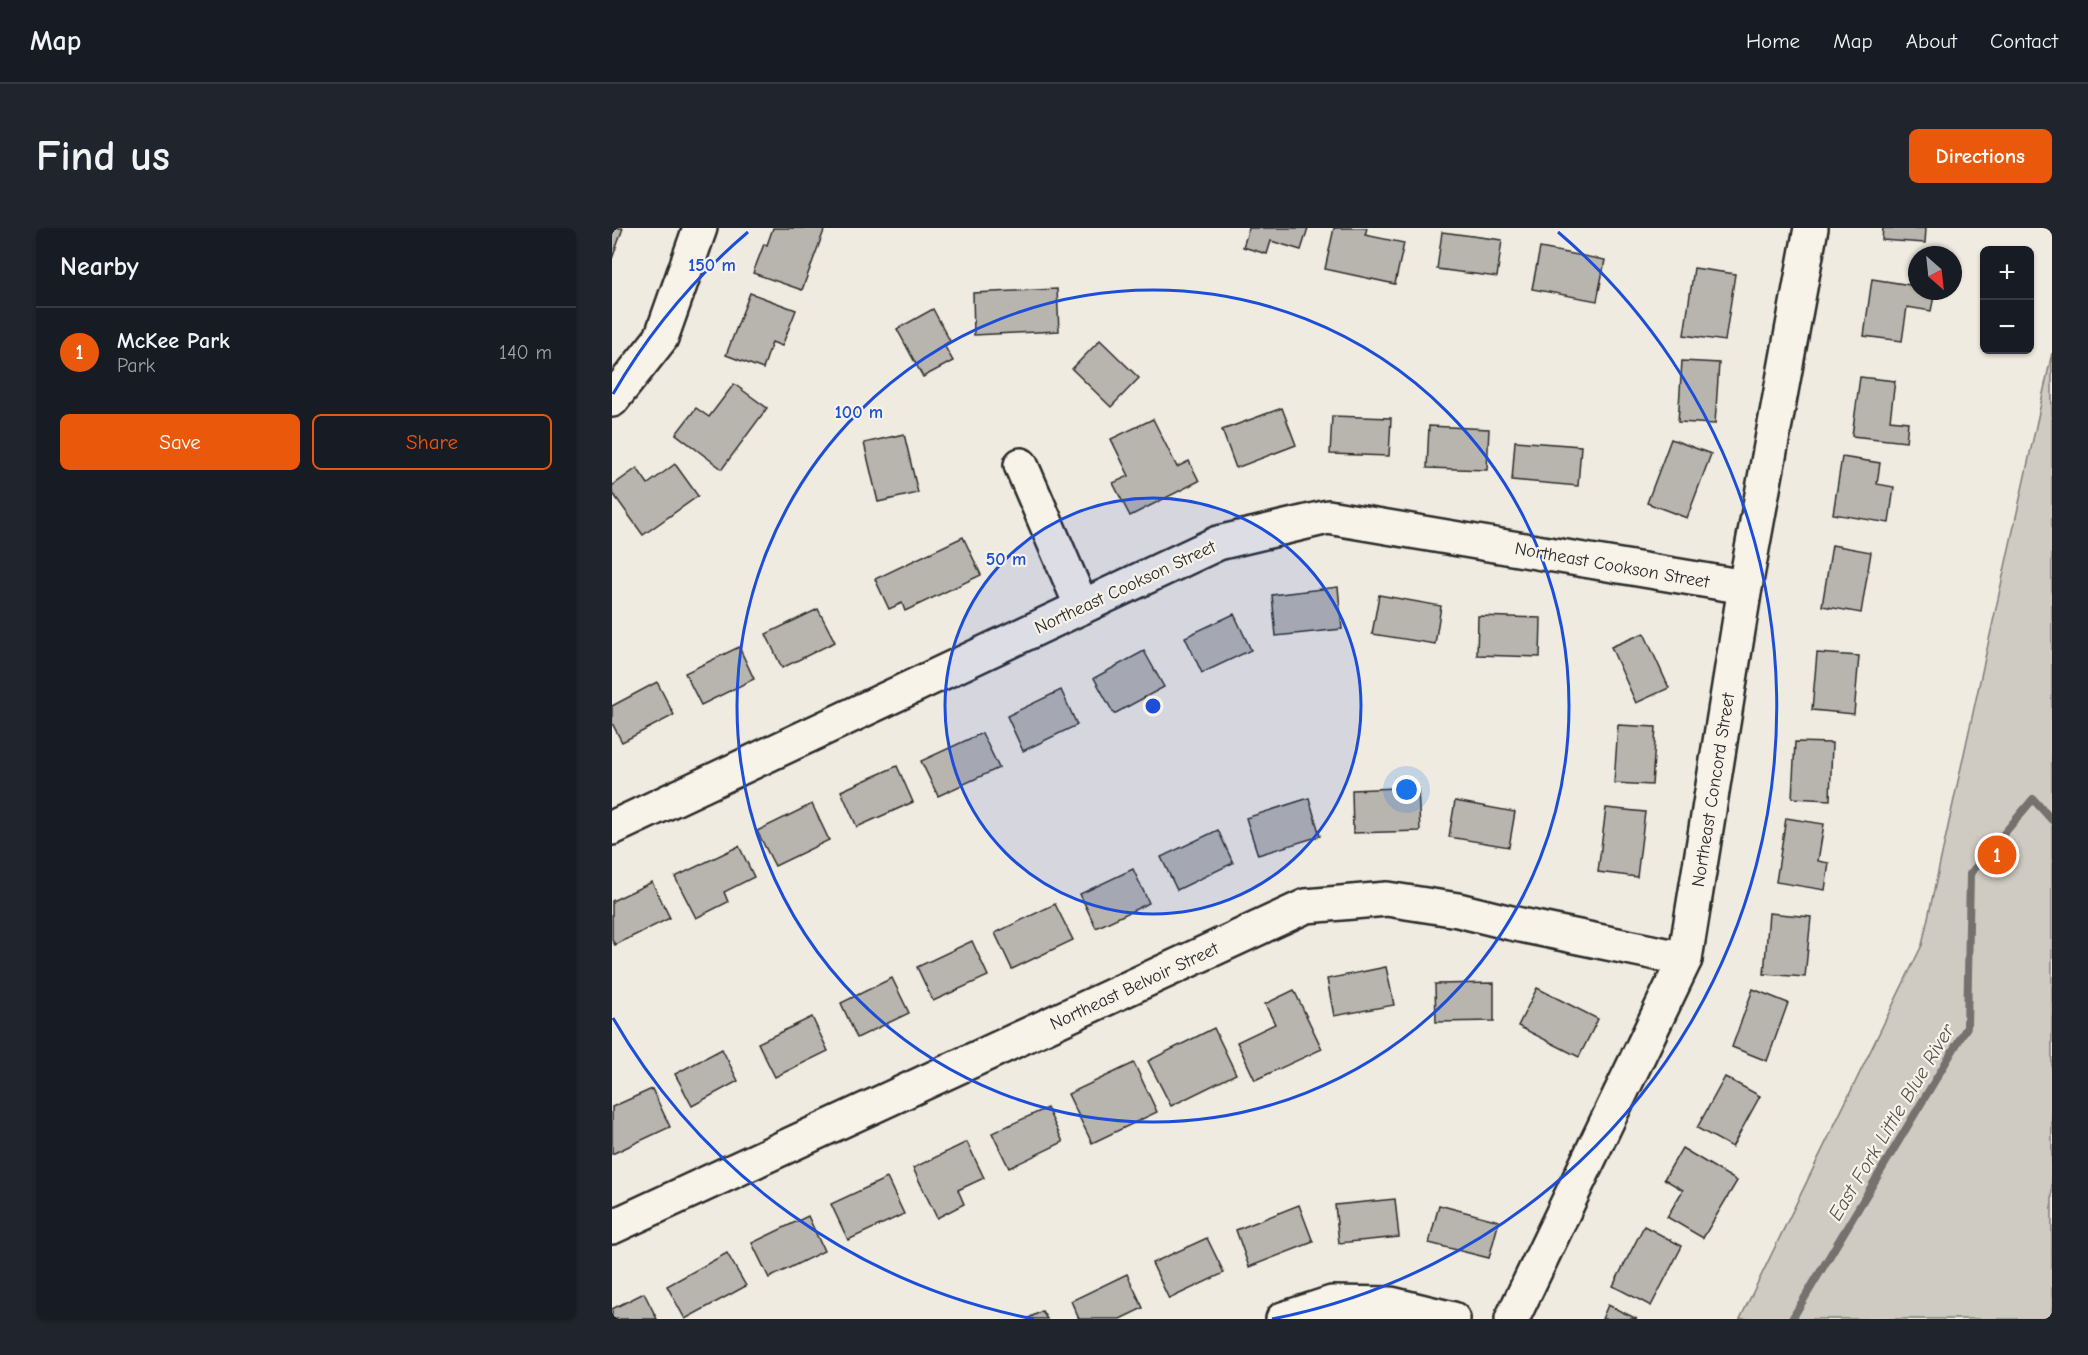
<!DOCTYPE html>
<html lang="en">
<head>
<meta charset="utf-8">
<style>
  :root { --surface:#171b24; --page:#20242c; --text:#f1f3f6; --muted:#9ea1a6; --line:#363941; --accent:#ea580c }
  body { margin:0; font-family:"Comic Neue",sans-serif; background:var(--page); color:var(--text) }
  .controls { position:absolute; right:18px; top:18px; display:grid; overflow:hidden; border-radius:9px; box-shadow:0 2px 4px #0004 }
  .controls button { width:54px; height:54px; display:grid; place-items:center; padding:0; border:0; border-bottom:2px solid var(--line); background:var(--surface); color:var(--text); font:30px sans-serif }
  .compass { position:absolute; left:1296px; top:18px; width:54px; height:54px; border-radius:50%; background:var(--surface); box-shadow:0 2px 4px #0004; rotate:153deg }
  .you { position:absolute; left:795px; top:562px; width:21px; height:21px; margin:-15px; border:4px solid #fff; border-radius:50%; background:#1a73e8; box-shadow:0 0 0 9px #1a73e833 }
  .badge { display:grid; place-items:center; width:39px; height:39px; border-radius:50%; background:var(--accent); color:#fff; font-size:20px; font-weight:700 }
  .pin { position:absolute; translate:-50% -50%; border:3px solid #fff; box-shadow:0 2px 6px #0006 }
  .list { margin:0; padding:0; list-style:none }
  h2 { display:flex; justify-content:space-between; align-items:center; height:78px; margin:0; padding:0 24px; font-size:26px }
  h2 small { font-size:20px; font-weight:400; color:var(--muted) }
  .list li { display:grid; grid-template-columns:39px 1fr auto; gap:18px; align-items:center; box-sizing:border-box; height:90px; padding:0 24px; border-top:2px solid var(--line) }
  .list b { display:block; font-size:22px; white-space:nowrap }
  .list p { margin:0; font-size:20px; white-space:nowrap; color:var(--muted) }
  .list em { font-size:20px; font-style:normal; color:var(--muted) }
  .actions { display:flex; gap:12px; padding:18px 24px }
  .actions a { flex:1; padding:14px 0; border:2px solid var(--accent); border-radius:9px; text-align:center; font-size:21px; color:var(--accent) }
  .actions .main { background:var(--accent); color:#fff }
  .map { position:relative; flex:none; width:1440px; height:1091px; overflow:hidden; border-radius:9px }
  header { display:flex; align-items:center; gap:36px; box-sizing:border-box; height:84px; padding:0 30px; background:var(--surface); border-bottom:2px solid var(--line) }
  header strong { font-size:28px }
  nav { display:flex; gap:33px; margin-inline-start:auto; font-size:21px }
  .intro { display:flex; align-items:center; justify-content:space-between; box-sizing:border-box; height:144px; padding:0 36px }
  h1 { margin:0; font-size:42px }
  .button { padding:15px 27px; border-radius:9px; background:var(--accent); color:#fff; font-size:21px; font-weight:700 }
  main { display:flex; gap:36px; padding:0 36px }
  aside { flex:1; background:var(--surface); border-radius:9px; box-shadow:0 2px 4px #0004 }
  .map>svg:first-child { display:block }
  .park { fill:#cfcbc2; stroke:#7d7b76; stroke-width:1.5 }
  .lines { fill:none; stroke-linecap:round; stroke-linejoin:round }
  .stream { stroke:#74726e; stroke-width:8 }
  .building { fill:#b8b5ae; stroke:#2b2b2b; stroke-width:1.5 }
  .minor-casing { stroke:#2b2b2b; stroke-width:38 }
  .minor { stroke:#f7f3e8; stroke-width:33 }
  .ring { fill:none; stroke:#1d4ed8; stroke-width:3 }
  .labels { text-anchor:middle; stroke-width:4.5; stroke-linejoin:round; paint-order:stroke }
  .street-label { font-size:18px; fill:#2b2b2b; stroke:#f7f3e8 }
  .water-label { font-size:20px; font-style:italic; fill:#555552; stroke:#f7f3e8 }
  .centre { fill:#1d4ed8; stroke:#f7f3e8; stroke-width:3 }
  .ring-label { font-size:18px; text-anchor:middle; font-weight:bold; fill:#1d4ed8; stroke:#f7f3e8; stroke-width:4.5; stroke-linejoin:round; paint-order:stroke }
</style>
</head>
<body>
<header>
<strong>Map</strong>
<nav><a>Home</a><a>Map</a><a>About</a><a>Contact</a></nav>
</header>
<div class="intro"><h1>Find us</h1><a class="button">Directions</a></div>
<main>
<aside>
<h2>Nearby<small></small></h2>
<ul class="list">
<li><span class="badge">1</span><div><b>McKee Park</b><p>Park</p></div><em>140 m</em></li>
</ul>
<div class="actions"><a class="main">Save</a><a>Share</a></div>
</aside>
<div class="map">
<svg width="1440" height="1091" viewBox="0 0 1440 1091">
  <rect width="100%" height="100%" fill="#efebe0"/>
  <filter id="ink" filterUnits="userSpaceOnUse"><feTurbulence type="fractalNoise" baseFrequency=".0167" numOctaves="2"/><feDisplacementMap in="SourceGraphic" scale="12" xChannelSelector="R" yChannelSelector="G"/><feConvolveMatrix kernelMatrix="1 2 1 2 8 2 1 2 1" color-interpolation-filters="sRGB"/></filter>
  <g filter="url(#ink)">
    <path class="park" d="M1440 125V1091H1128L1310 717Z"/>
    <g class="lines">
      <path class="stream" d="M1180 1091 1355 799 1358 646 1421 571 1440 592"/>
    </g>
    <g class="building">
      <path d="M0 0H11L0 31Z"/>
      <path d="M161 0H213L190 62 141 45 152 16 155 17Z"/>
      <path d="M637 0H696L689 22 659 13 655 26 631 19Z"/>
      <path d="M722 0H755L753 7 792 15 783 56 713 41Z"/>
      <path d="M1271 0H1314L1313 15 1270 12Z"/>
      <path d="M830 4 890 12 885 49 825 41Z"/>
      <path d="M928 20 993 32 985 73 920 61Z"/>
      <path d="M1082 40 1123 46 1113 113 1072 107Z"/>
      <path d="M1260 51 1305 58V63H1323L1319 83 1295 79 1290 113 1252 108Z"/>
      <path d="M445 61 447 103 362 107 361 65Z"/>
      <path d="M138 65 184 82 170 118 160 114 151 141 114 127Z"/>
      <path d="M321 81 338 113 332 117 341 133 311 149 285 101Z"/>
      <path d="M488 112 527 150 499 179 460 141Z"/>
      <path d="M1070 133 1107 135 1103 196 1066 194Z"/>
      <path d="M1248 149 1283 153 1278 192 1296 194 1294 214 1240 208Z"/>
      <path d="M122 156 155 180 110 241 64 206 84 180 97 189Z"/>
      <path d="M670 180 684 217 624 240 610 202Z"/>
      <path d="M720 188 779 190 777 228 718 226Z"/>
      <path d="M541 191 565 239 577 233 587 253 518 288 501 255 517 248 499 211Z"/>
      <path d="M817 198 877 201 875 242 815 240Z"/>
      <path d="M292 206 306 265 266 274 252 215Z"/>
      <path d="M1059 211 1099 226 1075 290 1035 275Z"/>
      <path d="M903 213 969 218 966 258 900 252Z"/>
      <path d="M1230 229 1268 235 1265 256 1282 259 1277 295 1221 286Z"/>
      <path d="M63 236 86 268 31 307 0 264V258L25 240 36 256Z"/>
      <path d="M351 309 369 347 293 383 290 375 277 381 263 351Z"/>
      <path d="M1220 317 1259 324 1249 385 1210 378Z"/>
      <path d="M726 359 730 401 664 408 660 367Z"/>
      <path d="M767 367 829 378 823 416 760 406Z"/>
      <path d="M206 381 223 414 170 440 154 406Z"/>
      <path d="M622 386 639 422 590 445 573 409Z"/>
      <path d="M866 388 929 390 928 429 865 427Z"/>
      <path d="M1032 405 1057 460 1024 475 999 419Z"/>
      <path d="M127 419 142 451 89 477 73 445Z"/>
      <path d="M532 423 552 459 502 486 482 450Z"/>
      <path d="M1205 425 1247 428 1242 486 1200 482Z"/>
      <path d="M45 454 62 487 10 514 0 495V478Z"/>
      <path d="M449 462 465 497 411 523 395 488Z"/>
      <path d="M1006 497 1044 499 1040 557 1002 555Z"/>
      <path d="M370 505 387 540 326 568 309 533Z"/>
      <path d="M1183 514 1220 515 1218 572 1180 570Z"/>
      <path d="M285 538 301 574 245 599 229 563Z"/>
      <path d="M806 559 808 603 741 605 740 562Z"/>
      <path d="M697 570 708 608 646 627 634 590Z"/>
      <path d="M843 573 903 584 897 619 837 609Z"/>
      <path d="M200 576 217 612 163 638 145 603Z"/>
      <path d="M994 580 1033 584 1025 649 986 644Z"/>
      <path d="M1174 590 1212 596 1206 633 1217 635 1213 662 1164 654Z"/>
      <path d="M606 602 621 635 565 662 549 629Z"/>
      <path d="M127 618 142 649 112 664 116 674 84 690 63 649Z"/>
      <path d="M521 641 537 675 484 700 468 666Z"/>
      <path d="M40 654 58 690 3 717 0 712V673Z"/>
      <path d="M443 676 461 712 400 741 383 705Z"/>
      <path d="M1157 685 1199 689 1193 749 1152 746Z"/>
      <path d="M360 713 376 748 321 773 305 739Z"/>
      <path d="M774 739 782 777 722 788 715 751Z"/>
      <path d="M280 750 297 785 245 810 229 775Z"/>
      <path d="M882 755V793L824 794 823 756Z"/>
      <path d="M925 760 986 791 967 829 906 798Z"/>
      <path d="M1141 761 1176 775 1155 833 1120 819Z"/>
      <path d="M682 762 710 821 643 852 625 814 663 796 653 776Z"/>
      <path d="M200 789 216 823 163 849 146 815Z"/>
      <path d="M602 800 624 846 559 878 536 833Z"/>
      <path d="M110 821 126 853 80 878 63 846Z"/>
      <path d="M522 835 545 884 480 915 456 866Z"/>
      <path d="M1113 849 1148 868 1120 919 1085 900Z"/>
      <path d="M40 861 58 899 0 926V879Z"/>
      <path d="M435 880 451 914 397 940 380 905Z"/>
      <path d="M355 914 372 950 346 962 352 976 325 990 301 940Z"/>
      <path d="M1070 920 1125 953 1091 1010 1055 989 1071 962 1052 951Z"/>
      <path d="M275 950 292 986 236 1012 219 976Z"/>
      <path d="M783 971 787 1009 727 1015 723 977Z"/>
      <path d="M687 977 701 1014 637 1039 624 1002Z"/>
      <path d="M827 977 887 993 877 1030 817 1015Z"/>
      <path d="M196 988 212 1023 157 1050 140 1015Z"/>
      <path d="M1032 998 1070 1018 1039 1078 1001 1058Z"/>
      <path d="M595 1010 612 1045 557 1071 540 1035Z"/>
      <path d="M115 1025 134 1058 73 1091 55 1058Z"/>
      <path d="M515 1046 531 1080 508 1091H467L459 1073Z"/>
      <path d="M32 1065 45 1091H0V1081Z"/>
      <path d="M996 1077 1025 1091H990Z"/>
      <path d="M430 1083 435 1091H415Z"/>
    </g>
    <g class="lines">
      <defs>
        <g id="minor">
          <path d="M0 172 49 110 88 0"/>
          <path d="M409 237 470 379"/>
          <path d="M0 600 606 315 716 289 1133 359"/>
          <path d="M0 999 694 678 775 671 846 682 899 695 1073 731"/>
          <path d="M671 1091 720 1075 779 1076 841 1091"/>
          <path d="M900 1091 1073 731 1133 359 1199 0"/>
        </g>
      </defs>
      <use href="#minor" class="minor-casing"/>
      <use href="#minor" class="minor"/>
    </g>
  </g>
  <circle cx="541" cy="478" r="208" fill="#1d4ed8" fill-opacity=".12"/>
  <g class="ring">
    <circle cx="541" cy="478" r="208"/>
    <circle cx="541" cy="478" r="416"/>
    <path d="M422 1091A624 624 0 0 1 1 790M1 166A624 624 0 0 1 136 4M946 4A624 624 0 0 1 660 1091"/>
  </g>
  <g class="labels">
    <g class="street-label">
      <text transform="translate(1000 337) rotate(10)" y="6">Northeast Cookson Street</text>
      <text transform="translate(513 359) rotate(-25)" y="6">Northeast Cookson Street</text>
      <text transform="translate(1101 562) rotate(-81)" y="6">Northeast Concord Street</text>
      <text transform="translate(522 758) rotate(-25)" y="6">Northeast Belvoir Street</text>
    </g>
    <g class="water-label">
      <text transform="translate(1279 894) rotate(-59)" y="7">East Fork Little Blue River</text>
    </g>
  </g>
  <circle cx="541" cy="478" r="9" class="centre"/>
  <g class="ring-label">
    <text x="100" y="43">150 m</text>
    <text x="247" y="190">100 m</text>
    <text x="394" y="337">50 m</text>
  </g>
</svg>
<div class="controls">
<button>+</button>
<button>−</button>
</div>
<svg class="compass" viewBox="-18 -18 36 36"><path d="M0-13l5 13h-10z" fill="#e53935"/><path d="M0 13l5-13h-10z" fill="#9ea1a6"/></svg>
<div class="you"></div>
<div class="pin badge" style="left:1385px;top:627px">1</div>
</div>
</main>
</body>
</html>
